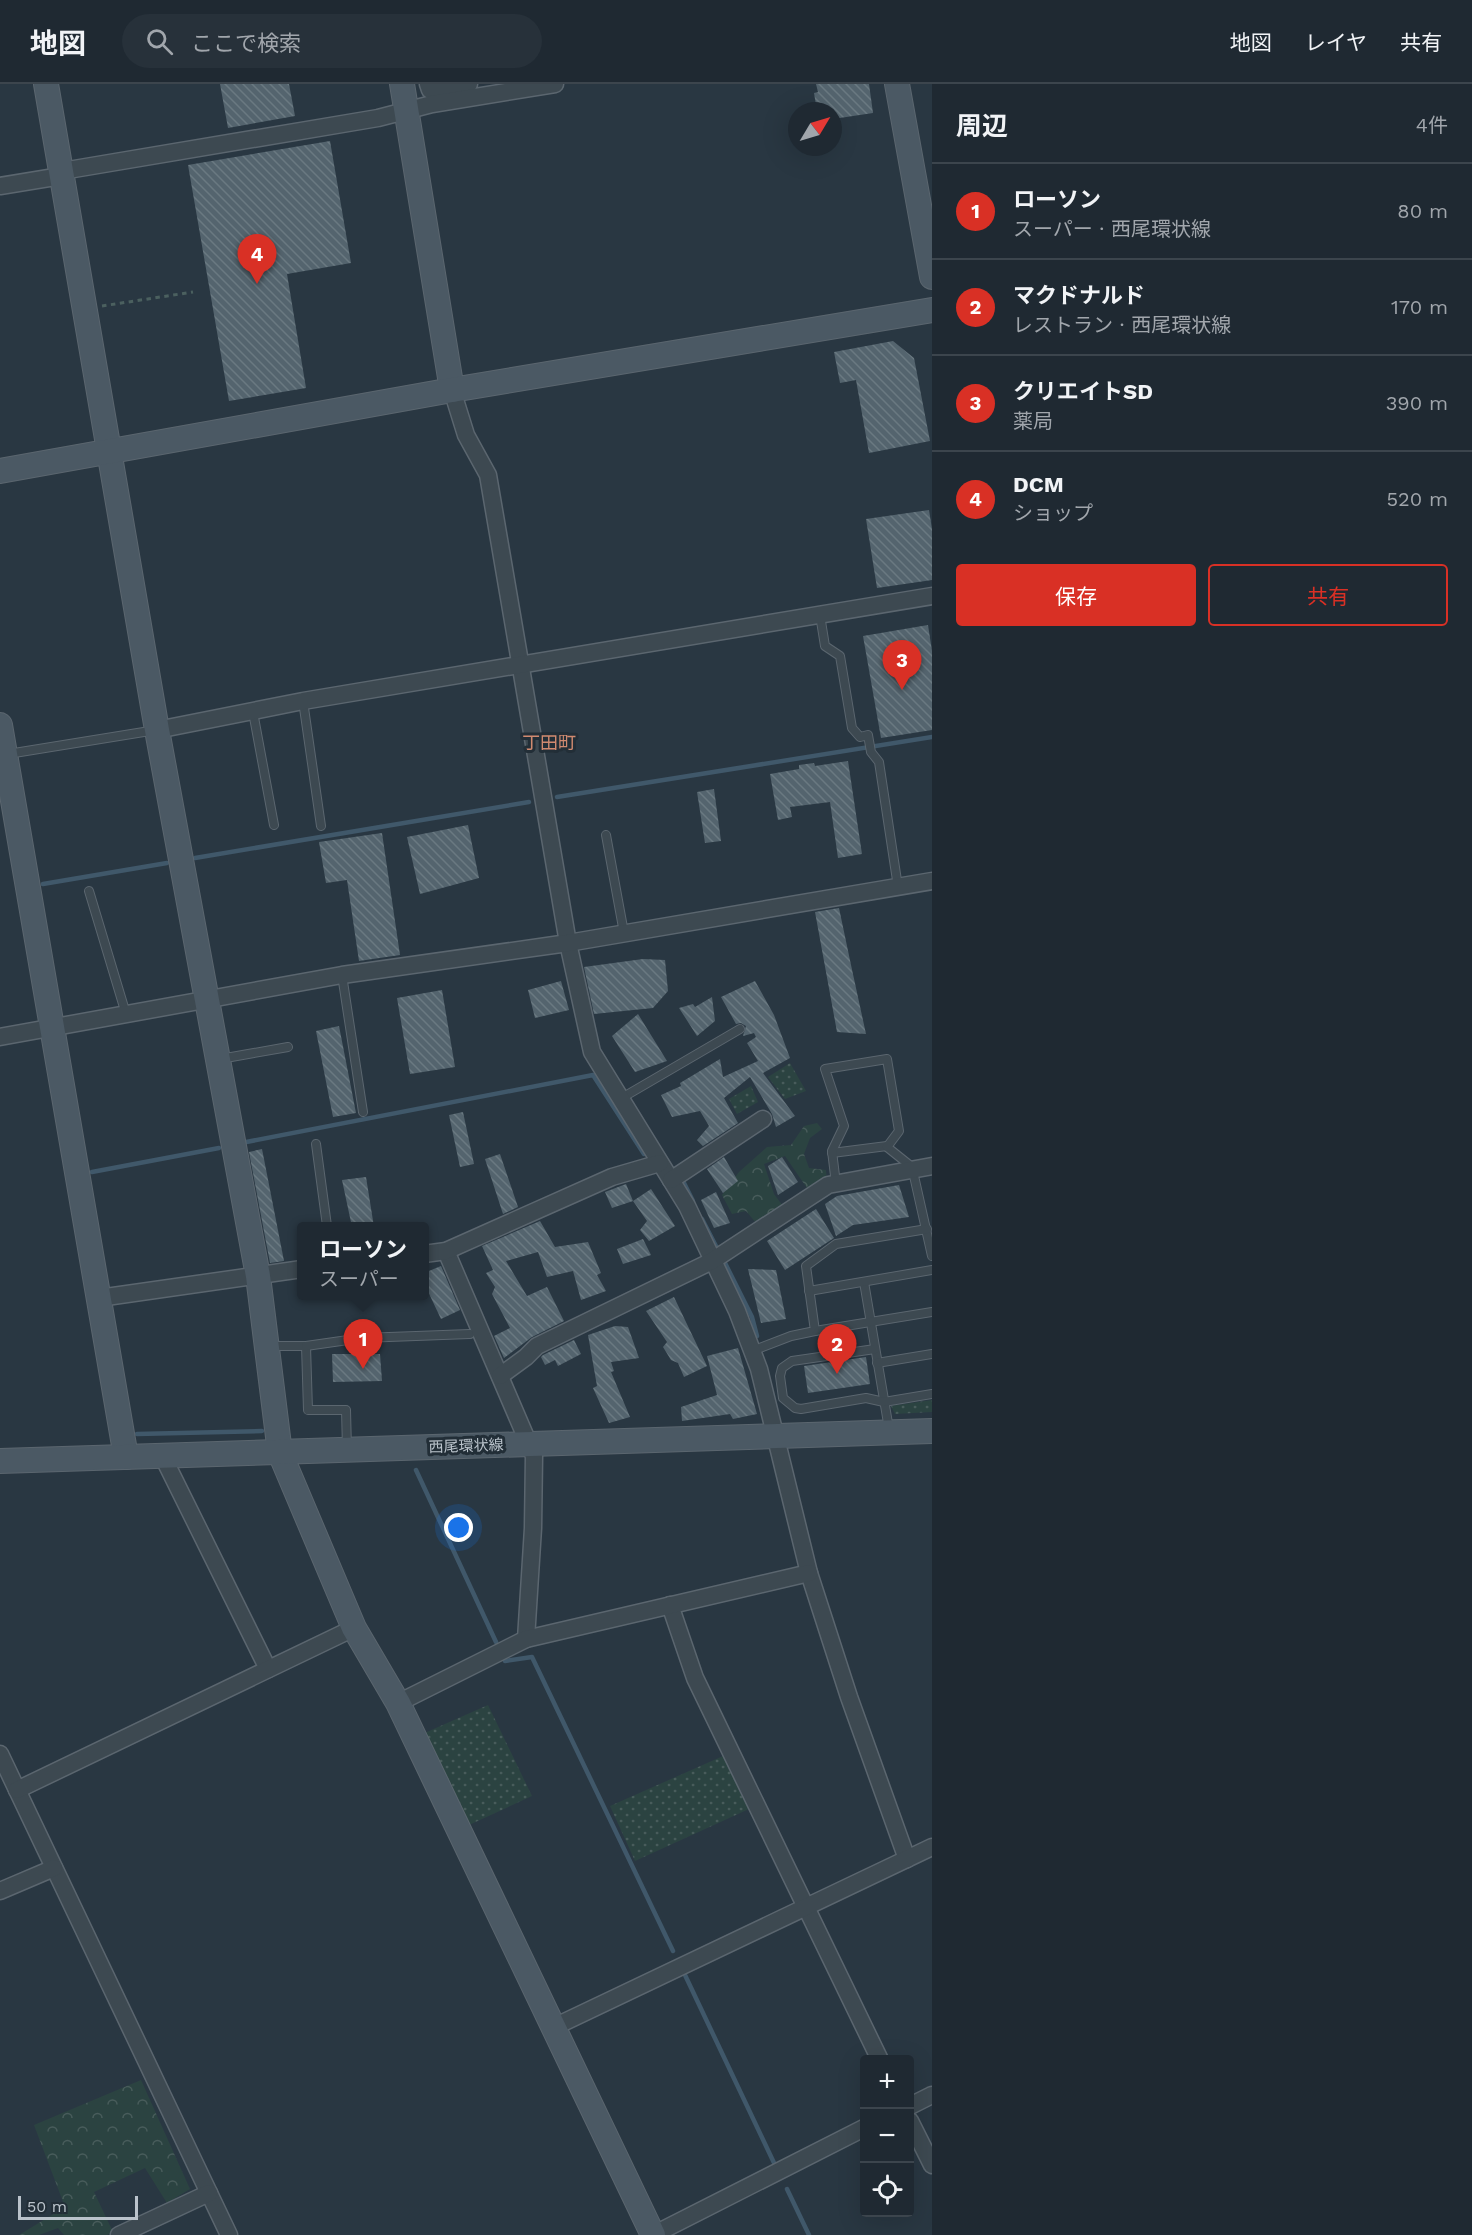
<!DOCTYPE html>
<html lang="ja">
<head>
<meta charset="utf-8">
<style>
  :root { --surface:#1f2932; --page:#27313a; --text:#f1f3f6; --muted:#a1a6ac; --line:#3c454d; --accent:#d93025 }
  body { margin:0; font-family:"Work Sans","Noto Sans JP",sans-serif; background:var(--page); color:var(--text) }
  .controls { position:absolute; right:18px; bottom:18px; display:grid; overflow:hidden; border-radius:6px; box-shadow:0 6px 24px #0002 }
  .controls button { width:54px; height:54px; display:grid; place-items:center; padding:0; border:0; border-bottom:2px solid var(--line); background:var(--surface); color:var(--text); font:30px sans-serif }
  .compass { position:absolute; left:788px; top:18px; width:54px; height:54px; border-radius:50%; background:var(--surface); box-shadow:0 6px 24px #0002; rotate:52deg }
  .scale { position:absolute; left:18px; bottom:15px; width:120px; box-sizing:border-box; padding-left:6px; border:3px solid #bac3cb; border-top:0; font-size:16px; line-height:21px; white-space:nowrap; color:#bac3cb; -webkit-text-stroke:4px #222e37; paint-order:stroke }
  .you { position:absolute; left:459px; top:1444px; width:21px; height:21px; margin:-15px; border:4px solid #fff; border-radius:50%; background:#1a73e8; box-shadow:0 0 0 9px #1a73e833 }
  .badge { display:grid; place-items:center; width:39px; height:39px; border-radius:50%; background:var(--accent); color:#fff; font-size:20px; font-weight:700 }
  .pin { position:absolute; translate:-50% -50px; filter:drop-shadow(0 2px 3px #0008) }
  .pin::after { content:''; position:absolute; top:32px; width:21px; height:18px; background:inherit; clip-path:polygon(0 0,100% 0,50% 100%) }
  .popup { position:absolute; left:297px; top:1138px; width:132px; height:78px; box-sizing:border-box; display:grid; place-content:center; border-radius:6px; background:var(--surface); filter:drop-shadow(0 2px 4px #0005); font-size:20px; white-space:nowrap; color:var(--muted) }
  .popup b { font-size:22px; color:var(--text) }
  .popup::after { content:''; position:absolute; left:50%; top:100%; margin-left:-12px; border:12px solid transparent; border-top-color:var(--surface) }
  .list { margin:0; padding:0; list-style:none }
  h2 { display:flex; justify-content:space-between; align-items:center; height:78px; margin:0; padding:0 24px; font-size:26px }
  h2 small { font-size:20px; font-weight:400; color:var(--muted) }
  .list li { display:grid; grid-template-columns:39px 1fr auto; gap:18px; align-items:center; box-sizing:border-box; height:96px; padding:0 24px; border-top:2px solid var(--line) }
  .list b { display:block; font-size:22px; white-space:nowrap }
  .list p { margin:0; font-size:20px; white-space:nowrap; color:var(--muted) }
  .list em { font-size:20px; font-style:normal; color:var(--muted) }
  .actions { display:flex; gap:12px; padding:18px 24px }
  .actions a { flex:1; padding:14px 0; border:2px solid var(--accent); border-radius:6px; text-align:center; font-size:21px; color:var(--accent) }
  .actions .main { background:var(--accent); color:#fff }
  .icon { flex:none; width:33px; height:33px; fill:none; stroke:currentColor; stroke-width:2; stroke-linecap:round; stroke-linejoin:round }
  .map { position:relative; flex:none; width:932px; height:2151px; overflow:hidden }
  header { display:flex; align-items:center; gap:36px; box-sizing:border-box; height:84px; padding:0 30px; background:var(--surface); border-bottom:2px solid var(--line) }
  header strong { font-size:28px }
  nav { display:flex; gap:33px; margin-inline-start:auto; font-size:21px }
  .search { width:420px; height:54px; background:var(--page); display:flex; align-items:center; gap:15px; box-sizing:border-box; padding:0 21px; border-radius:33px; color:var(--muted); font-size:22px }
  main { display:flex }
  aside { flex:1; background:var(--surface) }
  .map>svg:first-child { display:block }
  .green { fill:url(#green-dots) }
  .forest { fill:url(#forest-crowns) }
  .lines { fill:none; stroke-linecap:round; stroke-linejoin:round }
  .stream { stroke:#40586a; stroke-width:4.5 }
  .building { fill:url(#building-back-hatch) }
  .lane-casing { stroke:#5b666f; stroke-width:10 }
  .street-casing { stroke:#5b666f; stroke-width:19 }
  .secondary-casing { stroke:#5b666f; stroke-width:26 }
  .path { stroke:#4b605f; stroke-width:3; stroke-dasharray:4.5 4.5; stroke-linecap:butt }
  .lane { stroke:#3d4951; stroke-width:8 }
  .street { stroke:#3d4951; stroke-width:16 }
  .secondary { stroke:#4b5964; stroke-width:24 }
  .labels { text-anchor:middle; stroke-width:6; stroke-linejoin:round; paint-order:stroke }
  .street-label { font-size:15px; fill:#bac3cb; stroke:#222e37 }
  .quarter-label { font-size:18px; fill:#d08a70; stroke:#222e37 }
</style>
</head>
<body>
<header>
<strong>地図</strong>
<div class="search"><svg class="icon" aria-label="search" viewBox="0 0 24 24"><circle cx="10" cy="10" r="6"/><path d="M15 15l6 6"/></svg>ここで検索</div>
<nav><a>地図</a><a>レイヤ</a><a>共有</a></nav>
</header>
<main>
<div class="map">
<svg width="932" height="2151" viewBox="0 0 932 2151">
  <defs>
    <pattern id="green-dots" width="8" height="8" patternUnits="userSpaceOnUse" patternTransform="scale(1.5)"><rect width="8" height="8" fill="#2b4341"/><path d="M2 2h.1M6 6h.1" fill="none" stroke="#485c5b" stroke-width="1.8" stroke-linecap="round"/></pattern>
    <pattern id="forest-crowns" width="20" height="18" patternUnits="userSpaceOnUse" patternTransform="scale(1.5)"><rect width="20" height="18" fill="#2b4341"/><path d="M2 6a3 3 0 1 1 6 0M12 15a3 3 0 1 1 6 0" fill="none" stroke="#485c5b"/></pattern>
    <pattern id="building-back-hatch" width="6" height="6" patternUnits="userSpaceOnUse" patternTransform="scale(1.5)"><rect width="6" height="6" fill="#54646e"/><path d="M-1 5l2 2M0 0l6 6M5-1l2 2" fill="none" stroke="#6a7981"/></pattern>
  </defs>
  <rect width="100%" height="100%" fill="#293742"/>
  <g class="green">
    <path d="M790 979 806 1007 785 1015 768 993Z"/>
    <path d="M751 1002 758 1018 737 1030 729 1015Z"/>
    <path d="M932 1316V1328L895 1330 891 1322Z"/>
    <path d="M488 1621 532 1712 469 1741 420 1651Z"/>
    <path d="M723 1672 749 1725 635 1777 610 1722Z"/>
  </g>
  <g class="forest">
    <path d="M817 1039 822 1045 810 1054 804 1070 809 1084 826 1086 827 1099 809 1107 785 1072 764 1080 774 1110 783 1122 757 1140 746 1127 732 1130 722 1111 739 1088 767 1063 791 1061 804 1042Z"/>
    <path d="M141 1996 190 2105 167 2119 145 2084 94 2108 113 2148 107 2151H64L58 2144 39 2151H19L65 2123 34 2041Z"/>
  </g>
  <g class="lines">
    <g class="stream">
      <path d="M557 713 932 653"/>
      <path d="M195 774 529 718"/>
      <path d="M43 800 167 779"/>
      <path d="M241 1059 593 991 644 1070"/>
      <path d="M92 1088 219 1064"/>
      <path d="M681 1093 693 1117"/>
      <path d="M702 1135 719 1168"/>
      <path d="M723 1175 752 1233 757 1252"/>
      <path d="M137 1350 262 1347"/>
      <path d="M416 1386 496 1558"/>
      <path d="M505 1577 532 1573 673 1867"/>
      <path d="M685 1891 775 2081"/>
      <path d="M787 2105 809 2151"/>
    </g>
  </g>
  <g class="building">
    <path d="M220 0H289L295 32 228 44Z"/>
    <path d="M816 0H869L873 29 833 35V27H817L814 9 818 8Z"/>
    <path d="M330 57 351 179 287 190 306 304 229 317 188 81Z"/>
    <path d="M893 257 914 274 930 357 869 369 856 296 840 299 834 268Z"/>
    <path d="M929 426 932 445V496L877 504 866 435Z"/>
    <path d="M928 541 932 567V646L881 654 863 552Z"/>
    <path d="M848 677 862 770 838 774 830 718 790 723 792 733 778 736 770 690 799 685V681L814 679 815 682Z"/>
    <path d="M714 705 721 757 705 759 697 708Z"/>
    <path d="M468 741 479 794 420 810 407 753Z"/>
    <path d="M382 749 400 871 359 877 347 796 326 799 319 758Z"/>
    <path d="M839 824 851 881 866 950 837 948 815 828Z"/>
    <path d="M643 875 665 876 668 907 653 924 594 930 584 883Z"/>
    <path d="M561 897 569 926 535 934 528 906Z"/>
    <path d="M755 897 774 931 790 974 763 989 795 1032 776 1043 772 1030 750 993 724 1014 738 1039 703 1062 697 1056 709 1042 700 1027 672 1033 661 1011 681 1002 680 999 720 975 723 993 758 977 747 959 756 953 754 949 743 952 746 942 741 939 736 940 721 913Z"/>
    <path d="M442 906 455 983 410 990 397 914Z"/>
    <path d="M712 913 715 937 697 952 679 924 693 920 695 923Z"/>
    <path d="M638 930 667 977 635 988 612 952Z"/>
    <path d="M339 942 356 1029 333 1033 316 947Z"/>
    <path d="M463 1028 474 1080 460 1083 449 1031Z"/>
    <path d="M262 1065 284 1177 270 1179 249 1068Z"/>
    <path d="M500 1070 518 1123 503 1130 485 1075Z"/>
    <path d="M724 1073 738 1097 723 1109 707 1085Z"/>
    <path d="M782 1073 798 1098 778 1111 768 1082Z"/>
    <path d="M366 1093 374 1143H352L342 1096Z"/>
    <path d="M626 1100 633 1117 612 1124 605 1108Z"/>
    <path d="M899 1101 909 1133 853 1141 836 1152 825 1120 837 1112Z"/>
    <path d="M651 1105 675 1142 649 1157 640 1146 647 1137 633 1117Z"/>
    <path d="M716 1108 730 1139 714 1144 701 1116Z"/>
    <path d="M816 1125 834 1154 785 1186 767 1157Z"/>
    <path d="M540 1137 555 1163 588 1158 601 1189 597 1191 606 1207 581 1216 573 1187 547 1193 538 1168 506 1177 527 1212 547 1203 564 1237 532 1253 504 1274 494 1252 510 1244 492 1210 495 1203 486 1189 493 1186 482 1162Z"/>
    <path d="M643 1155 651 1171 623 1180 617 1165Z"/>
    <path d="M441 1182 460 1226 441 1235 424 1199V1189Z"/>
    <path d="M748 1185 776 1186 786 1235 761 1239Z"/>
    <path d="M674 1213 707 1282 684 1293 678 1279 671 1276 663 1263 667 1258 646 1227Z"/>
    <path d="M615 1242 628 1243 639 1274 611 1278 614 1287 611 1288 630 1333 609 1339 593 1304 597 1302 588 1251Z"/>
    <path d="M574 1256 581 1270 558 1282 555 1276 545 1281 541 1273 543 1271Z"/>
    <path d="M738 1264 757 1330 733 1335 730 1330 682 1337 681 1323 717 1311 707 1272Z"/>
    <path d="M332 1270H380L382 1297 333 1298Z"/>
    <path d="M866 1273 870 1300 808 1309 804 1282Z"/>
  </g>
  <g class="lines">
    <defs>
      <g id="lane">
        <path d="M820 531 825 562 840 572 852 644 860 653 868 651 871 668 879 678 898 803"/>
        <path d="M303 617 321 742"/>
        <path d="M253 628 274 741"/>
        <path d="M8 670 156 646"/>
        <path d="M606 751 624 849"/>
        <path d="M89 807 126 930"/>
        <path d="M342 891 363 1028"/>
        <path d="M220 975 288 963"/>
        <path d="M620 1015 740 945"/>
        <path d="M316 1060 327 1142"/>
        <path d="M832 1069 887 1062"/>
        <path d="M836 1100 832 1067 844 1042 825 985 887 975 899 1047 887 1063 912 1083 932 1172"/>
        <path d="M864 1198 889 1345"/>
        <path d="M809 1207 932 1186"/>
        <path d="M815 1247 932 1228"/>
        <path d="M268 1262H306L308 1326H346L347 1365"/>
        <path d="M306 1262 362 1254 470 1250"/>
        <path d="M875 1265 792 1277 782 1284 780 1292 783 1314 795 1324 801 1325 866 1314 884 1318 932 1310"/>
        <path d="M752 1267 791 1252 815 1247 806 1182 836 1160 927 1145"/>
        <path d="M877 1279 932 1270"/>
      </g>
      <g id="street">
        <path d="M428 0 430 6 469 0"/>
        <path d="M0 102 55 93 68 86 378 34 432 20 555 0"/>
        <path d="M452 306 466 351 488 391 568 859 592 968 687 1122 737 1227 759 1285 809 1489 849 1613 907 1775"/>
        <path d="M157 646 303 617 932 512"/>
        <path d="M0 953 342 891 568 859 932 797"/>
        <path d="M671 1096 763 1035"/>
        <path d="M446 1167 534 1372 533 1444 526 1555"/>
        <path d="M424 1170 446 1167 612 1093 660 1079"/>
        <path d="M99 1214 302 1185"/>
        <path d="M500 1292 526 1273 537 1262 712 1177 828 1101 932 1082"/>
        <path d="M163 1373 268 1585"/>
        <path d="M670 1521 695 1594 880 1976"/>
        <path d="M398 1619 526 1555 809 1489"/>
        <path d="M0 1670 229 2151"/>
        <path d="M17 1706 354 1544"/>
        <path d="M0 1807 54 1784"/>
        <path d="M554 1943 932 1763"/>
        <path d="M910 2022 932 2011"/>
        <path d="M910 2037 932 2081"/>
        <path d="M119 2151 209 2109"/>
        <path d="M653 2151 864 2044"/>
      </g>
      <g id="secondary">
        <path d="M46 0 157 646 258 1192 280 1369 354 1544 398 1619 653 2151"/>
        <path d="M402 0 452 306"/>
        <path d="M897 0 932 193"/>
        <path d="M0 387 452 306 932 226"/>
        <path d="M0 641 126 1373"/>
        <path d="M0 1377 932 1347"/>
      </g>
    </defs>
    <use href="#lane" class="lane-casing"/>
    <use href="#street" class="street-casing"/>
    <use href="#secondary" class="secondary-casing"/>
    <path class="path" d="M102 222 193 208"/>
    <use href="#lane" class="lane"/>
    <use href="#street" class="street"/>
    <use href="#secondary" class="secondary"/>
  </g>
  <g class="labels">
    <g class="street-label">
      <text transform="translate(466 1362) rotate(-2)" y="5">西尾環状線</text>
    </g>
    <g class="quarter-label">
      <text x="549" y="665">丁田町</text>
    </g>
  </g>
</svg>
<div class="controls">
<button>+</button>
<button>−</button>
<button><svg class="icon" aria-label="locate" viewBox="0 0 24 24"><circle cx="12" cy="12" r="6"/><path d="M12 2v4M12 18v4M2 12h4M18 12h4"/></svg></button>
</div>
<svg class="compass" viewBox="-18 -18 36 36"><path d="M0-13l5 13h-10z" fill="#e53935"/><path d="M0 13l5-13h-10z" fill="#a1a6ac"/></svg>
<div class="scale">50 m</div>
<div class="you"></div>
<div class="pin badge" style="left:363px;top:1285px">1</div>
<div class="popup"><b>ローソン</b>スーパー</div>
<div class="pin badge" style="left:837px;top:1290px">2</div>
<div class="pin badge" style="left:902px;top:606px">3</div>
<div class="pin badge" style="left:257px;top:200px">4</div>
</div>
<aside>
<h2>周辺<small>4件</small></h2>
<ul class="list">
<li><span class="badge">1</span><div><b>ローソン</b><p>スーパー · 西尾環状線</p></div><em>80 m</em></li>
<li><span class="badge">2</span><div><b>マクドナルド</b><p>レストラン · 西尾環状線</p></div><em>170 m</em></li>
<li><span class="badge">3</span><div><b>クリエイトSD</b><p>薬局</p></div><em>390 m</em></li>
<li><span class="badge">4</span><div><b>DCM</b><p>ショップ</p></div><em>520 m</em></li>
</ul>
<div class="actions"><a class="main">保存</a><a>共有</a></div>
</aside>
</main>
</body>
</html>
